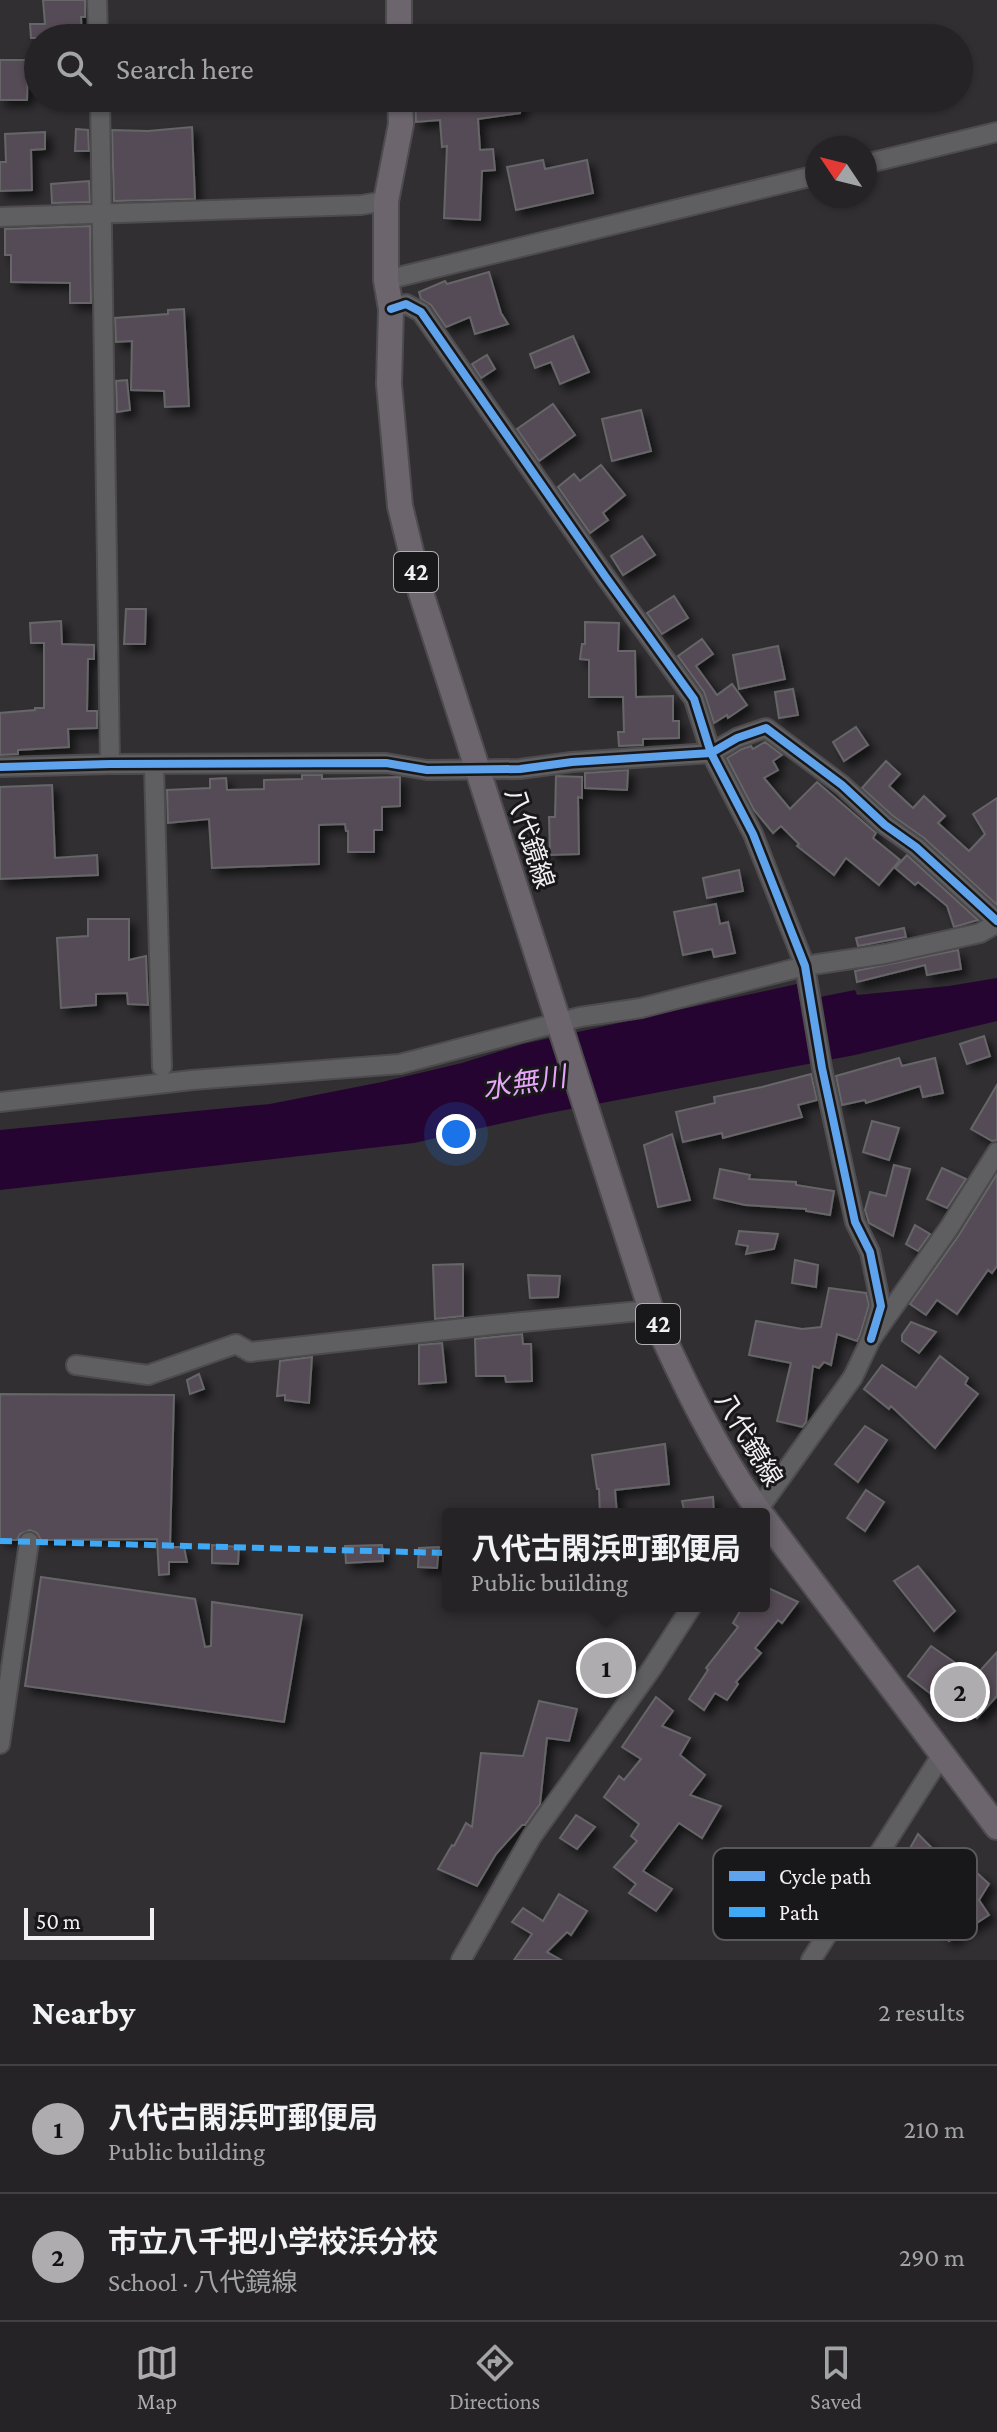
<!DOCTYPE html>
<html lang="en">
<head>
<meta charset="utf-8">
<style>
  :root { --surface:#252326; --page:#2d2b2e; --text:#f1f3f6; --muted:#a3a4a7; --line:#424043; --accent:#afacb0 }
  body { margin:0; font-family:"Crimson Pro","Noto Sans JP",serif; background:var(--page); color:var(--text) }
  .compass { position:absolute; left:805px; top:136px; width:72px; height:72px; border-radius:50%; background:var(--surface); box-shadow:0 2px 6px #0004; rotate:305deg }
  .scale { position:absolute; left:24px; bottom:20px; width:130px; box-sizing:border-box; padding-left:8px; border:4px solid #f3f0f4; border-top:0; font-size:22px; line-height:28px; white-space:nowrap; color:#f3f0f4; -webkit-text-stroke:6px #181719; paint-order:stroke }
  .you { position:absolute; left:456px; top:1134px; width:28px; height:28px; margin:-20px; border:6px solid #fff; border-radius:50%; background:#1a73e8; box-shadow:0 0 0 12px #1a73e833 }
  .badge { display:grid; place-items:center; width:52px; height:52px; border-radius:50%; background:var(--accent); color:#111; font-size:26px; font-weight:700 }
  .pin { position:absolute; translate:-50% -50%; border:4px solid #fff; box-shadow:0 2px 8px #0006 }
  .popup { position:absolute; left:442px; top:1508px; width:328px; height:104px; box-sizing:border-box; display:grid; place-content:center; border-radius:8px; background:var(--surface); filter:drop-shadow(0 2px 6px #0005); font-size:26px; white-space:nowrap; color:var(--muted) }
  .popup b { font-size:30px; color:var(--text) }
  .popup::after { content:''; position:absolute; left:50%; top:100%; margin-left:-16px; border:16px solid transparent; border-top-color:var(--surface) }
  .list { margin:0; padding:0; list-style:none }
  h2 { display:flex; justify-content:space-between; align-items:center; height:104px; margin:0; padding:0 32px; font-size:34px }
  h2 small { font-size:26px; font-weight:400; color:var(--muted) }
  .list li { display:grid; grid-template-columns:52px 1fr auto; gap:24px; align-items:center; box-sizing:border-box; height:128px; padding:0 32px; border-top:2px solid var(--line) }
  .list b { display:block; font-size:30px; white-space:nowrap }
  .list p { margin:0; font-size:26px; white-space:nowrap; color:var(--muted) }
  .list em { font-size:26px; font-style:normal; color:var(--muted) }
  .icon { flex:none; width:44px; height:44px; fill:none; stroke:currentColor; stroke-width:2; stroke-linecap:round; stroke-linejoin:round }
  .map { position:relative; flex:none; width:997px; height:1960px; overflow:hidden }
  .search { position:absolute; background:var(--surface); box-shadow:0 2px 6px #0004; left:24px; right:24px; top:24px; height:88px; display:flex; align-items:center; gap:20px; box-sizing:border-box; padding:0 28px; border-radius:44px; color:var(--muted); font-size:30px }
  .sheet { height:360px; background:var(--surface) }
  nav { display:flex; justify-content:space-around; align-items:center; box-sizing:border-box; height:112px; border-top:2px solid var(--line); background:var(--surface); font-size:22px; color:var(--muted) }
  nav a { display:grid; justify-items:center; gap:4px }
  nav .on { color:var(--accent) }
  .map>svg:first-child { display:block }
  .water { fill:#260431 }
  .building { fill:#554c57; stroke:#666567; stroke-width:2; filter:url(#shadow) }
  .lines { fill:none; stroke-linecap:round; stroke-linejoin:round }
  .minor-casing { stroke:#4d4b4e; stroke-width:22 }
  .major-casing { stroke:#4d4b4e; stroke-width:28 }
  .minor { stroke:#5f5e60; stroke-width:18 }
  .major { stroke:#6c656e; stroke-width:24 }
  .quiet { stroke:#3fa9f5; stroke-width:6; stroke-dasharray:12 6; stroke-linecap:butt }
  .cycleway-casing { stroke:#181719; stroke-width:13 }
  .cycleway { stroke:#60a3ed; stroke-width:8 }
  .labels { text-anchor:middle; stroke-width:6; stroke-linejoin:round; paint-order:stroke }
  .shield { fill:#181719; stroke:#b1afb2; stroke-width:2 }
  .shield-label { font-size:24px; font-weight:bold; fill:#f3f0f4 }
  .street-label { font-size:26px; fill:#f3f0f4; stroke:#181719 }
  .water-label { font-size:28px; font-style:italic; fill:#e5a6f9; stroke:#181719 }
  .key { fill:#181719; stroke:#5a585b; stroke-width:2 }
  .key-label { font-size:22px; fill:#f3f0f4 }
</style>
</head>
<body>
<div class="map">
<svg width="997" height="1960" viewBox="0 0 997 1960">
  <defs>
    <filter id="shadow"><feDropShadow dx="6" dy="6" stdDeviation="4" flood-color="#0009"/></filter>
  </defs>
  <rect width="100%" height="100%" fill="#312f32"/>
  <path class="water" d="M997 978V1021L855 1055 544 1114 414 1143 0 1190V1130L270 1104 382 1082 462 1063 523 1044 797 984 800 1001 855 990 857 995 949 986Z"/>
  <g class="building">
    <path d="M43 0H85V17H81L82 38H31L30 24H45Z"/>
    <path d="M0 60H28L27 100H0Z"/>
    <path d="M415 98H522L520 113 478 119 480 150 493 149 495 170 482 171 480 220 444 218 447 146 442 147 440 120 416 122Z"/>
    <path d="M192 127 195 199 114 201 112 130 148 131Z"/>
    <path d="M76 129 88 130 89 151H75Z"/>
    <path d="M45 132V149L31 150 32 190 0 191V162H6L5 134Z"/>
    <path d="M543 160 545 169 587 160 593 193 516 210 507 167Z"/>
    <path d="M89 181 90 202 52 203 51 184Z"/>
    <path d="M90 226 91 303H70V283L11 282V255H5V229Z"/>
    <path d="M489 272 501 313 508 324 475 334 470 317 446 327 431 305 421 299 419 292 445 281 447 284Z"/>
    <path d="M184 309 189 406 165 407 164 391 131 390 132 341 116 342 115 318 168 314V310Z"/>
    <path d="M573 336 589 372 560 384 551 362 535 368 530 354Z"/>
    <path d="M487 355 495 369 481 378 472 364Z"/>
    <path d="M127 380 130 410 117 412 116 381Z"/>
    <path d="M553 404 575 435 539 461 517 429Z"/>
    <path d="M641 410 651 451 612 461 602 419Z"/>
    <path d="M601 465 625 495 603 513 608 520 590 533 558 487 574 474 580 481Z"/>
    <path d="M642 536 655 555 623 575 611 556Z"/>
    <path d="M674 596 688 618 662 634 647 613Z"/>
    <path d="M126 609H146L145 644H124Z"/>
    <path d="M61 621 62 644 94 645V659H88L87 711H97V728L68 729 69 747 18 750V754L0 755V713L35 710V708H44V643H31L30 623Z"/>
    <path d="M585 622 619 623 618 651H635L636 697 673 696V721H679V738L643 739V745L619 746 618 732H624L623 697H589V660L580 659 582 644H585Z"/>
    <path d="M702 639 713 654 696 666 717 695 732 684 747 705 728 718 727 715 714 723 704 692 678 656Z"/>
    <path d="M778 646 785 679 739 689 733 655Z"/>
    <path d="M793 689 798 715 779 718 775 692Z"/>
    <path d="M856 727 868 745 844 761 833 742Z"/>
    <path d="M765 742 782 755 773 761 778 770 764 778 790 809 817 782 876 833 873 838 900 860 879 885 846 858 834 875 797 846 799 844 781 826 773 833 754 810 727 758 742 749 751 746 753 749Z"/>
    <path d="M886 761 900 774 889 786 913 808 924 796 945 816 938 823 969 851 985 834 973 814 997 798V905L924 838 893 816 862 788Z"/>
    <path d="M628 770 627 790 585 788V773Z"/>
    <path d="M302 775H322V779L400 777V806L382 807V830H374V852H348V831H346L345 824 319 825V864L212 868 209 819 168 823 167 790 210 788V779L226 778 227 790 264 789V780L302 779Z"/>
    <path d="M556 776 582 777V798L578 797 579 854 550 855 549 817H555Z"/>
    <path d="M52 785 55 858 97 855 98 875 0 879V787Z"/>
    <path d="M907 855 908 856 978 920 954 927 947 906 918 882 915 885 895 868Z"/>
    <path d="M739 870 743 891 707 898 703 878Z"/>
    <path d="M716 904 720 924 728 922 735 953 714 957 712 949 683 955 674 912Z"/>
    <path d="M88 919H129V960L146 956 148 1005 128 1004 127 993 96 994V1005L61 1008 57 938 88 936Z"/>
    <path d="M904 928 906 937 858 946 856 938Z"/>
    <path d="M958 950 961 969 927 975 925 965 857 982 855 971Z"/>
    <path d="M984 1036 990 1056 967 1064 960 1044Z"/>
    <path d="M899 1058 902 1066 935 1058 943 1093 923 1097 920 1086 866 1103 865 1100 842 1105 836 1076Z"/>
    <path d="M811 1074 817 1100 798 1105 802 1117 723 1138 722 1133 683 1142 676 1112 715 1103 714 1097 762 1087Z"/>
    <path d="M997 1085V1140L992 1141 971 1129Z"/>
    <path d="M872 1121 899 1128 889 1160 863 1152Z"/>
    <path d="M672 1134 690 1200 658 1207 644 1145Z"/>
    <path d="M894 1165 910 1169 893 1236 869 1223 865 1210 870 1192 886 1196Z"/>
    <path d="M942 1168 966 1179 947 1208 927 1199Z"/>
    <path d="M720 1169 750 1175 749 1179 796 1182V1185L834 1191 830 1215 806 1211V1209L745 1205 714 1198Z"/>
    <path d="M997 1174V1266L992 1273 988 1270 957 1314 937 1300 926 1315 910 1304 959 1235Z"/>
    <path d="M915 1225 930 1234 918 1251 906 1244Z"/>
    <path d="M739 1231 778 1234 774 1249 746 1254 748 1246 736 1244Z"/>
    <path d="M795 1260 818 1265 816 1287 792 1283Z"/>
    <path d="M463 1264V1316L435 1319 433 1265Z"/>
    <path d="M528 1275 560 1276 558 1297 530 1298Z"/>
    <path d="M829 1288 866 1293 869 1305 860 1335 857 1341 837 1334 831 1365 824 1362 819 1368 813 1366 806 1422 802 1427 777 1421 791 1363 749 1355 756 1321 802 1329 821 1327Z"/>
    <path d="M911 1322 936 1332 919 1353 902 1341V1335Z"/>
    <path d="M522 1334 523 1344H531L532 1381 506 1382 505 1376H476L475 1339Z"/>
    <path d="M442 1343 446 1382 419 1384V1345Z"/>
    <path d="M940 1356 968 1378 965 1384 978 1394 935 1448 891 1406 889 1409 864 1389 882 1365 916 1388Z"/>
    <path d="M312 1357 309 1403 285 1400V1395L277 1396 280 1361Z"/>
    <path d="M199 1374 204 1389 190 1394 187 1380Z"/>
    <path d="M0 1394 174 1395 170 1547H184L187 1562H169V1574L159 1575 157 1539 41 1540 37 1533 30 1530 20 1534 17 1540H0Z"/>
    <path d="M865 1426 887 1440 858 1482 835 1464Z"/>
    <path d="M665 1444 669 1484 615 1490 617 1514H600L599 1489H597L592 1455Z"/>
    <path d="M866 1490 884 1502 865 1531 847 1518Z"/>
    <path d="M713 1497 714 1514H685L682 1501Z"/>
    <path d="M212 1545 239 1547 238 1564 212 1563Z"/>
    <path d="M382 1545 383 1561 346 1563 345 1546Z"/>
    <path d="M439 1547 437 1568 418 1567 419 1548Z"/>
    <path d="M918 1566 955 1611 934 1631 894 1581Z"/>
    <path d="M41 1577 195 1599 205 1647 211 1646 212 1602 302 1615 284 1722 25 1686Z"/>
    <path d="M764 1586 798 1602 782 1623 778 1620 755 1648 761 1653 736 1682 738 1684 727 1700 715 1693 704 1710 689 1699 708 1670 706 1668 738 1627 733 1623 743 1606H764Z"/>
    <path d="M931 1646 954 1662 931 1694 908 1676Z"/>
    <path d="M997 1652V1696L977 1718 955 1698Z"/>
    <path d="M593 1656H611L608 1678 591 1676Z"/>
    <path d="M656 1697 673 1711 662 1726 690 1738 680 1755 705 1775 690 1795 721 1806 702 1838 679 1823 643 1871 672 1889 656 1911 629 1893 636 1884 614 1867 637 1841 631 1836 639 1824 604 1797 619 1776 624 1780 641 1759 622 1747Z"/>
    <path d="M539 1701 577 1709 569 1741 547 1738 540 1804 525 1825H522L496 1854 477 1886 438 1869 452 1845 454 1846 466 1823 472 1827 481 1753 523 1756Z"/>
    <path d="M576 1815 595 1827 577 1849 560 1838Z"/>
    <path d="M918 1834 937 1853 922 1885 899 1868Z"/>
    <path d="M976 1872 989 1884 979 1900 989 1915 949 1941 919 1904 937 1890 940 1894Z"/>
    <path d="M559 1894 587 1911 571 1935 567 1932 547 1952 561 1960H514L532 1934 512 1922 523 1908 543 1921Z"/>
  </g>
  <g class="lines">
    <defs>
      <g id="minor">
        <path d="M97 0 98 38"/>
        <path d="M100 98 110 764"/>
        <path d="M865 164 997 132"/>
        <path d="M0 217 361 205 386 201"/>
        <path d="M386 280 817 175"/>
        <path d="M391 309 406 304 421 312 605 576 694 699 711 753 753 834 805 966 822 1068 855 1222 870 1252 881 1306 871 1339"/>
        <path d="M154 766 162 1067"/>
        <path d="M0 767 110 764 386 763 427 770 520 769 572 762 711 753 737 738 766 728 842 785 885 825 916 847 997 921"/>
        <path d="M0 1102 192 1080 400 1064 580 1017 641 1008 805 966 885 954 980 933 997 923"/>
        <path d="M76 1365 148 1375 236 1344 250 1352 491 1325 651 1310"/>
        <path d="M755 1514 853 1377 871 1339 949 1228 997 1152"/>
        <path d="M0 1744 29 1542"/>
        <path d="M461 1960 532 1836 652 1668 692 1606"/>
        <path d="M811 1960 943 1753"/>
      </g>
      <g id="major">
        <path d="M399 0V38"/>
        <path d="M400 98 401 124 386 201V280L391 309 389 384 400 506 421 593 651 1310C683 1381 716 1451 761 1514"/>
        <path d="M764 1518 997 1827"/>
      </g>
    </defs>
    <use href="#minor" class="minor-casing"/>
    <use href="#major" class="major-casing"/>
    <use href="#minor" class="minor"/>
    <use href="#major" class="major"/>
    <path class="quiet" d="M0 1541 448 1553"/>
    <defs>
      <g id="cycleway">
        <path d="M391 309 406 304 421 312 605 576 694 699 711 753 753 834 805 966 822 1068 855 1222 870 1252 881 1306 871 1339"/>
        <path d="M0 767 110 764 386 763 427 770 520 769 572 762 711 753 737 738 766 728 842 785 885 825 916 847 997 921"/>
      </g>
    </defs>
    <use href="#cycleway" class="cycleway-casing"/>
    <use href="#cycleway" class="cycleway"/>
  </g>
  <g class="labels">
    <g class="shield">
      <rect x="394" y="552" width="44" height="40" rx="6"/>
      <rect x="636" y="1304" width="44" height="40" rx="6"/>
    </g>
    <g class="shield-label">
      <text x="416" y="580">42</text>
      <text x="658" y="1332">42</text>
    </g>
    <g class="street-label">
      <text transform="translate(530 838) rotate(72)" y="9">八代鏡線</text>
      <text transform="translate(749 1439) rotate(59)" y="9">八代鏡線</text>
    </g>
    <g class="water-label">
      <text transform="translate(524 1082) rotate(-9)" y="10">水無川</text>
    </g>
  </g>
  <rect x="713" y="1848" width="264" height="92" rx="12" class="key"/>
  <rect x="729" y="1871" width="36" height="10" fill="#60a3ed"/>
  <rect x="729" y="1907" width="36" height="10" fill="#3fa9f5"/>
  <g class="key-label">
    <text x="779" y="1884">Cycle path</text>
    <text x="779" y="1920">Path</text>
  </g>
</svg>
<svg class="compass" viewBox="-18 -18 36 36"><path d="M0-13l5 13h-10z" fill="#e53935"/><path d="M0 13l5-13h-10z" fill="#a3a4a7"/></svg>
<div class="scale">50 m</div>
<div class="you"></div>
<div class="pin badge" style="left:606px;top:1668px">1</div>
<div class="popup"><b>八代古閑浜町郵便局</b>Public building</div>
<div class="pin badge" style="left:960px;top:1692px">2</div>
<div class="search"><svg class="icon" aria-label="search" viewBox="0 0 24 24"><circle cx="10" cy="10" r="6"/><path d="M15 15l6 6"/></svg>Search here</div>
</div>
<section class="sheet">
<h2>Nearby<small>2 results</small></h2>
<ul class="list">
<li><span class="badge">1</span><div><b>八代古閑浜町郵便局</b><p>Public building</p></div><em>210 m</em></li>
<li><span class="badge">2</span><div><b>市立八千把小学校浜分校</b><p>School · 八代鏡線</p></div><em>290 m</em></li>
</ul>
</section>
<nav>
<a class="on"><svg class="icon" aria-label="map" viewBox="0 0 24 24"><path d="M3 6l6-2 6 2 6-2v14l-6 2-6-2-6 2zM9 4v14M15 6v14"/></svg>Map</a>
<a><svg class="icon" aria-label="directions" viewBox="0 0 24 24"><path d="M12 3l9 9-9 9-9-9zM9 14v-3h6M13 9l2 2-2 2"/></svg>Directions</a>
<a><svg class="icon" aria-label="saved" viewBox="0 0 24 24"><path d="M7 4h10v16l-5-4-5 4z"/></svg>Saved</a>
</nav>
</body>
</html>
